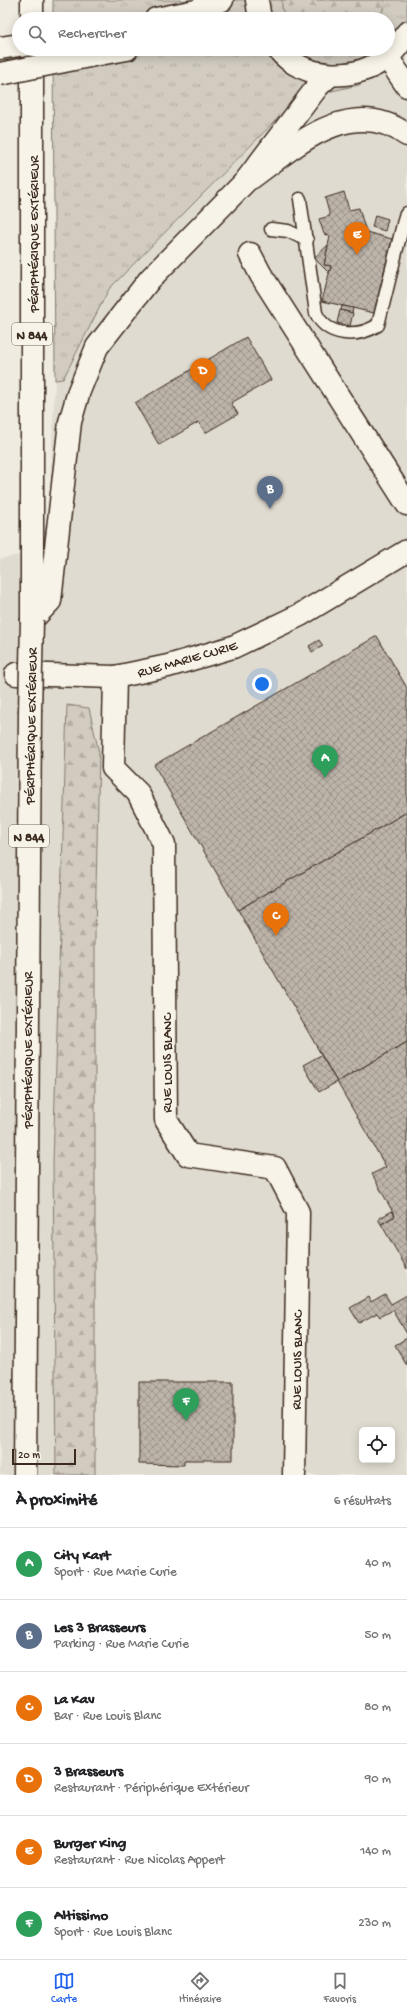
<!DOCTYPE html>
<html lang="fr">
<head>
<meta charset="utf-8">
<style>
  :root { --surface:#fff; --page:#f6f6f6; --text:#202124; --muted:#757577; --line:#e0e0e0; --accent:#2563eb }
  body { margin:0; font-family:"Gochi Hand",sans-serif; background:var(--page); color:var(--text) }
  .controls { position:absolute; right:12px; bottom:12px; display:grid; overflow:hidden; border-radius:6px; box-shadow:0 2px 10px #0003 }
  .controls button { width:36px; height:36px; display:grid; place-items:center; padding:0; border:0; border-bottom:1px solid var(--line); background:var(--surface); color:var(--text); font:20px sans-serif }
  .scale { position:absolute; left:12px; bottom:10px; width:64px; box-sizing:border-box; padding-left:4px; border:2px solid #3b2a1e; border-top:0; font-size:11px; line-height:14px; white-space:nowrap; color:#3b2a1e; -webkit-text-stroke:3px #f7f3e8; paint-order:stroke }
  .you { position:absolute; left:262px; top:684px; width:14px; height:14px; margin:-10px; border:3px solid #fff; border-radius:50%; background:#1a73e8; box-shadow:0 0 0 6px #1a73e833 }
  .badge { display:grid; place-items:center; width:26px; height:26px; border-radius:50%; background:var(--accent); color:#fff; font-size:13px; font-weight:700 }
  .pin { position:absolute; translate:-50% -33px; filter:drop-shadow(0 1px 2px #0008) }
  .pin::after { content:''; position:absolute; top:21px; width:14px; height:12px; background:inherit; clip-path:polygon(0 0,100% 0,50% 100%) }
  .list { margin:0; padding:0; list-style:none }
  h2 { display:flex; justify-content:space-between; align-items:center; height:52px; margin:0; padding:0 16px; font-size:17px }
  h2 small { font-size:13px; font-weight:400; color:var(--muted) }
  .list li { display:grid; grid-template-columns:26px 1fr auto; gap:12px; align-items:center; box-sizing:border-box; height:72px; padding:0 16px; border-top:1px solid var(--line) }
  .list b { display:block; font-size:15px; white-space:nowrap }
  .list p { margin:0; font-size:13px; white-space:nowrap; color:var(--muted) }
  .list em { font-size:13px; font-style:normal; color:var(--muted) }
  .icon { flex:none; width:22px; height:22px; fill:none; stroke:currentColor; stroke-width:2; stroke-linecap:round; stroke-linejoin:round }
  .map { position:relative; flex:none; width:407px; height:1475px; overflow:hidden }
  .search { position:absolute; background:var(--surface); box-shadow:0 2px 10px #0003; left:12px; right:12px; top:12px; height:44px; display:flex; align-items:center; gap:10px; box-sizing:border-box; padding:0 14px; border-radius:22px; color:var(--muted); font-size:15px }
  .sheet { height:484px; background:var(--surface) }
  nav { display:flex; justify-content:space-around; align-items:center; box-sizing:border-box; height:56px; border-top:1px solid var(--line); background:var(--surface); font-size:11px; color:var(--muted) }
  nav a { display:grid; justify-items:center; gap:2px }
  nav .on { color:var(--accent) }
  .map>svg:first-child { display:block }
  .built { fill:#e0dbd0; fill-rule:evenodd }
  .grass { fill:url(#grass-tufts); stroke:#867a6f }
  .forest { fill:url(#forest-firs); stroke:#867a6f }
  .building { fill:url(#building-cross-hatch); stroke:#3b2a1e }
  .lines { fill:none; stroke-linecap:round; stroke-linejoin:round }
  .service-casing { stroke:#3b2a1e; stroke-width:15 }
  .minor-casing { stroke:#3b2a1e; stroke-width:25 }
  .tertiary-casing { stroke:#3b2a1e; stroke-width:25 }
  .secondary-casing { stroke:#3b2a1e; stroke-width:25 }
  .trunk-casing { stroke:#3b2a1e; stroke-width:25 }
  .service { stroke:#f7f3e8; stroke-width:12 }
  .minor { stroke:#f7f3e8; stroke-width:22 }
  .tertiary { stroke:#f7f3e8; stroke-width:22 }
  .secondary { stroke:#f7f3e8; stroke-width:22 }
  .trunk { stroke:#f7f3e8; stroke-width:22 }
  .secondary-bridge-casing { stroke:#3b2a1e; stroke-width:25; stroke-linecap:butt }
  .trunk-bridge-casing { stroke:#3b2a1e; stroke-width:25; stroke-linecap:butt }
  .secondary-bridge { stroke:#f7f3e8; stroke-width:22 }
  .trunk-bridge { stroke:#f7f3e8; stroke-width:22 }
  .labels { text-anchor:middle; stroke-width:3.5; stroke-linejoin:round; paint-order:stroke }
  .shield { fill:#f7f3e8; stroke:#73665b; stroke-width:1 }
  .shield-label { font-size:13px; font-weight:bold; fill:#3b2a1e }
  .street-label { font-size:14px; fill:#3b2a1e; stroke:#f7f3e8 }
</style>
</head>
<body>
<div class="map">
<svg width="407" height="1475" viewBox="0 0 407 1475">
  <defs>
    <pattern id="grass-tufts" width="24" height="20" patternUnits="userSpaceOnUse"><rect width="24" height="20" fill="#d1cbc0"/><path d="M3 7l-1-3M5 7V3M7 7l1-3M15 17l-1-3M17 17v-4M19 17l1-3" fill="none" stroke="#b4aea5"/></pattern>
    <pattern id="forest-firs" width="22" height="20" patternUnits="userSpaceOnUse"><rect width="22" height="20" fill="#d1cbc0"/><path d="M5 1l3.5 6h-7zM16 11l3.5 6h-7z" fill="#b4aea5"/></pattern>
    <pattern id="building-cross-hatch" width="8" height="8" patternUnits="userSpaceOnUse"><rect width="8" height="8" fill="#bdb5aa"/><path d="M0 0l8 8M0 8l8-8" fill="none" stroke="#9b938a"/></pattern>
  </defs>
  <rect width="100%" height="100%" fill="#efebe0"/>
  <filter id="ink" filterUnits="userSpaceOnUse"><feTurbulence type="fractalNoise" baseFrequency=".025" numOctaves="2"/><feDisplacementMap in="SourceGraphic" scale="8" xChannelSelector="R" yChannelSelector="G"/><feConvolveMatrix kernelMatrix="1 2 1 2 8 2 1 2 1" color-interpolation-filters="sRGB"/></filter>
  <g filter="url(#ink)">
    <path class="built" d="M407 51V1475H0V559L47 549 55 380 63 378 109 289 276 120ZM362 1430H392V1460H362Z"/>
    <path class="grass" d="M53 0H407V51L359 85 327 92 276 120 109 289 63 379 55 380 53 49H388V19H53Z"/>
    <g class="forest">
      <path d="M282 0H384L383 10 379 19H287L282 9Z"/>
      <path d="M67 705 89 708 99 753 95 935V1475H56L53 1162Z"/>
    </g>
    <g class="building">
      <path d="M344 192 349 210 359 208 366 232 392 239 374 313 322 301 331 266 324 265 330 236 324 234 319 219 330 216 325 198Z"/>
      <path d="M375 215 388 219 385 231 372 227Z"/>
      <path d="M328 245 324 265 331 266 329 273 314 258Z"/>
      <path d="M342 306 353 308 352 313 341 310Z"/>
      <path d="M340 310 353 313 350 326 337 323Z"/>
      <path d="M246 337 271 380 231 403 238 414 205 433 199 422 159 445 135 403Z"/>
      <path d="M377 636 407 688V812L238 910 154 765Z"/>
      <path d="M319 640 323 646 312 652 309 646Z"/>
      <path d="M407 812V1042L337 1082 238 910Z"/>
      <path d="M407 1042V1269L381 1224 395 1216 372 1174 386 1167 337 1082Z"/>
      <path d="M321 1055 337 1082 319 1092 303 1065Z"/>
      <path d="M392 1211 395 1216 381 1224 378 1219Z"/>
      <path d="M385 1294 391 1304 407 1295V1334L393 1310 380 1317 377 1313 359 1323 350 1308 369 1297 371 1302Z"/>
      <path d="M407 1338V1366L395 1345Z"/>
      <path d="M139 1382H233V1460H184V1465L139 1464Z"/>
    </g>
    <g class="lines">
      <defs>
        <g id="service">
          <path d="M300 199 316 313C327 337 357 338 378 325L405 216 407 213"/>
          <path d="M271 229 288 231 307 240"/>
        </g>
        <g id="minor">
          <path d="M250 254 261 275 407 504"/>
          <path d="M16 674 115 677 168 666 233 647 300 615 407 551"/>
          <path d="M115 677 113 768 138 793 164 844 166 1120 188 1155 275 1168 298 1212 294 1475"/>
        </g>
        <g id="tertiary">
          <path d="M387 57 407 86"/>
          <path d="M251 178C295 146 351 94 407 135"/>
        </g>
        <g id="secondary">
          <path d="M257 0 260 19"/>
          <path d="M156 19 196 11 222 0"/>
          <path d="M0 48 19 45"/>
          <path d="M278 49C304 81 356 82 387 57 396 50 401 41 407 33"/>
          <path d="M99 54 127 49"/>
        </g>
        <g id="trunk">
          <path d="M32 0V19"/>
          <path d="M32 620 50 601 70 422 79 391 97 347 150 279 245 182 318 86 330 75"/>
          <path d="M32 620V49"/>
          <path d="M25 1475 30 712"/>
        </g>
      </defs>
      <use href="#service" class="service-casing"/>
      <use href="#minor" class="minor-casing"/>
      <use href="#tertiary" class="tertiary-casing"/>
      <use href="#secondary" class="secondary-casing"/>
      <use href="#trunk" class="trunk-casing"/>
      <use href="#service" class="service"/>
      <use href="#minor" class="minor"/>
      <use href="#tertiary" class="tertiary"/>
      <use href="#secondary" class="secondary"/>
      <use href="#trunk" class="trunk"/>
      <defs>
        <path id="secondary-bridge" d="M0 74 99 54"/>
        <path id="trunk-bridge" d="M30 712 32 620"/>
      </defs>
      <use href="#secondary-bridge" class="secondary-bridge-casing"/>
      <use href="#trunk-bridge" class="trunk-bridge-casing"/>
      <use href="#secondary-bridge" class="secondary-bridge"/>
      <use href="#trunk-bridge" class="trunk-bridge"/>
    </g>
  </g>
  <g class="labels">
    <g class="shield">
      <rect x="12" y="323" width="40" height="22" rx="3"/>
      <rect x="9" y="825" width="40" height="22" rx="3"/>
    </g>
    <g class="shield-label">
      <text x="32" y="339">N 844</text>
      <text x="29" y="841">N 844</text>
    </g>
    <g class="street-label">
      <text transform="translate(33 234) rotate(-90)" y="5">PÉRIPHÉRIQUE EXTÉRIEUR</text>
      <text transform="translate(187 658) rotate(-16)" y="5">RUE MARIE CURIE</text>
      <text transform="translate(30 726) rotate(-89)" y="5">PÉRIPHÉRIQUE EXTÉRIEUR</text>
      <text transform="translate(27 1050) rotate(-90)" y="5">PÉRIPHÉRIQUE EXTÉRIEUR</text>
      <text transform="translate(166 1063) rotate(-90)" y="5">RUE LOUIS BLANC</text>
      <text transform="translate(296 1360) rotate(-89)" y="5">RUE LOUIS BLANC</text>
    </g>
  </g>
</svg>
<div class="controls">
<button><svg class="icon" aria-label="locate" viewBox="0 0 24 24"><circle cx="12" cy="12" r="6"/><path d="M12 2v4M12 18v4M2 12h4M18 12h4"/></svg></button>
</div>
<div class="scale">20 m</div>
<div class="you"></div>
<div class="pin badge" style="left:325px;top:778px;background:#2e9e5b">A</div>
<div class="pin badge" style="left:270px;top:509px;background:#5c6f8a">B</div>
<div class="pin badge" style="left:276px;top:936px;background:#e8710a">C</div>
<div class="pin badge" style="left:203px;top:391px;background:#e8710a">D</div>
<div class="pin badge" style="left:357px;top:255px;background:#e8710a">E</div>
<div class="pin badge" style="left:186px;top:1421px;background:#2e9e5b">F</div>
<div class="search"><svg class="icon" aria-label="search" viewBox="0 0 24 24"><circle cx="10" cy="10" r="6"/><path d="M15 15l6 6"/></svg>Rechercher</div>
</div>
<section class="sheet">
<h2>À proximité<small>6 résultats</small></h2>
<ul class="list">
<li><span class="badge" style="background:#2e9e5b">A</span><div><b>City Kart</b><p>Sport · Rue Marie Curie</p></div><em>40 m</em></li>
<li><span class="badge" style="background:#5c6f8a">B</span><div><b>Les 3 Brasseurs</b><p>Parking · Rue Marie Curie</p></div><em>50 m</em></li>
<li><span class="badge" style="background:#e8710a">C</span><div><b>La Kav</b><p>Bar · Rue Louis Blanc</p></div><em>80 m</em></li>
<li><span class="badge" style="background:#e8710a">D</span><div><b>3 Brasseurs</b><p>Restaurant · Périphérique Extérieur</p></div><em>90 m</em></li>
<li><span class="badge" style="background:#e8710a">E</span><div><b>Burger King</b><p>Restaurant · Rue Nicolas Appert</p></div><em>140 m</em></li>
<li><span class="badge" style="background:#2e9e5b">F</span><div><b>Altissimo</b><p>Sport · Rue Louis Blanc</p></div><em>230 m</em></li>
</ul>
</section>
<nav>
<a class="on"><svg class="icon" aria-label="map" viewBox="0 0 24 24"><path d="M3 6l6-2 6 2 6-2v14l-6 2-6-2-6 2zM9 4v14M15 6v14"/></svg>Carte</a>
<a><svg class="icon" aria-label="directions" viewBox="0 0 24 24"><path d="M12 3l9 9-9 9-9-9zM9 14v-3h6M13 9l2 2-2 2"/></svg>Itinéraire</a>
<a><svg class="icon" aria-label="saved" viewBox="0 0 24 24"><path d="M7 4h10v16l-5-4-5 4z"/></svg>Favoris</a>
</nav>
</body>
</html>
